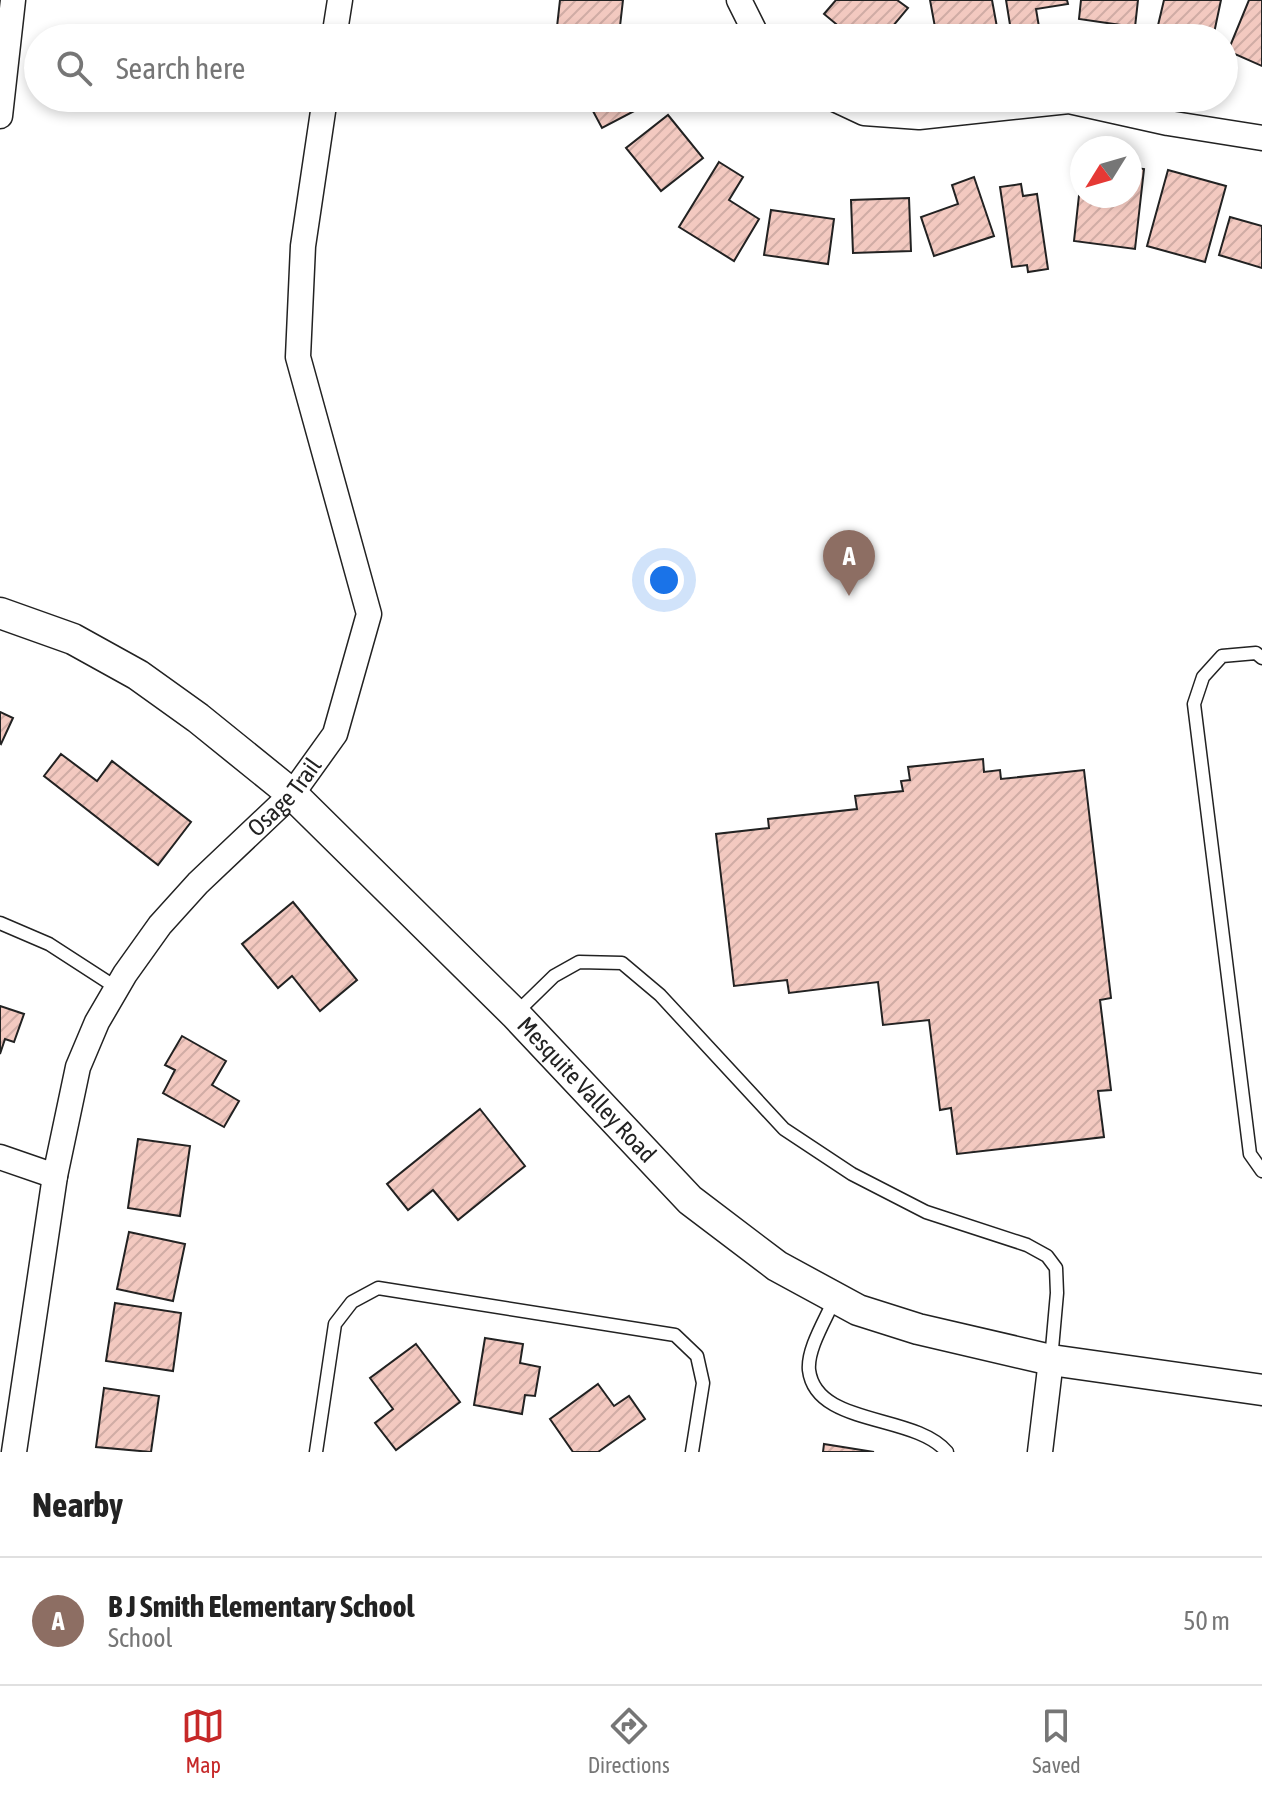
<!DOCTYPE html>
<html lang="en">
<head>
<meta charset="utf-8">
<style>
  :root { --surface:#fff; --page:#f2f2f2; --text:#222; --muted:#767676; --line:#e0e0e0; --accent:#c62828 }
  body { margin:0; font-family:"Asap Condensed",sans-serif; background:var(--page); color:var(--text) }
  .compass { position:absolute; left:1070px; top:136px; width:72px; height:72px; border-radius:50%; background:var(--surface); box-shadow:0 4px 12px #0003; rotate:233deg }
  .you { position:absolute; left:664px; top:580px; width:28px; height:28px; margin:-20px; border:6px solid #fff; border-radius:50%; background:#1a73e8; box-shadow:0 0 0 12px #1a73e833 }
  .badge { display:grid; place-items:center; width:52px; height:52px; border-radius:50%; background:var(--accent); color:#fff; font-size:26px; font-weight:700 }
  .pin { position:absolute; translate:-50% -66px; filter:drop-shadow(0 2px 4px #0008) }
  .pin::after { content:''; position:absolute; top:42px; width:28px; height:24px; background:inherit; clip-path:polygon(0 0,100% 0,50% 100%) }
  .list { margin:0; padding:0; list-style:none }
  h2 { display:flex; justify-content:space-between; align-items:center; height:104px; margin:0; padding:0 32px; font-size:34px }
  h2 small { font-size:26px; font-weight:400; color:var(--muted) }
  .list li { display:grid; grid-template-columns:52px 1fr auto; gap:24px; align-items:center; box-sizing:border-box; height:128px; padding:0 32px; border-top:2px solid var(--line) }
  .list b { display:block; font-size:30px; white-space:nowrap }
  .list p { margin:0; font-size:26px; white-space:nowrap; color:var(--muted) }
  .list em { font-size:26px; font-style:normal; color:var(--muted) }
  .icon { flex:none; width:44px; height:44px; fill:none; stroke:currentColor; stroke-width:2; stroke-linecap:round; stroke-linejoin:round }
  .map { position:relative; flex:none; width:1262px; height:1452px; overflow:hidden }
  .search { position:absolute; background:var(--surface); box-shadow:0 4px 12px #0003; left:24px; right:24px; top:24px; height:88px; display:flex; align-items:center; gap:20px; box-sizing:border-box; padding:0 28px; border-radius:44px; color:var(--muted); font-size:30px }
  .sheet { height:232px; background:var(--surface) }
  nav { display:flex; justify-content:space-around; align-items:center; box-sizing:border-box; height:112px; border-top:2px solid var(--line); background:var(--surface); font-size:22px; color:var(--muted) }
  nav a { display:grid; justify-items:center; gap:4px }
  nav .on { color:var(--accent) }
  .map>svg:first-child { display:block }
  .building { fill:url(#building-hatch); stroke:#222; stroke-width:2 }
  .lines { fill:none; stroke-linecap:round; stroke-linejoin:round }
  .service-casing { stroke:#222; stroke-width:15 }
  .minor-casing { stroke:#222; stroke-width:27 }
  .tertiary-casing { stroke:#222; stroke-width:33 }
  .service { stroke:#fff; stroke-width:12 }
  .minor { stroke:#fff; stroke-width:24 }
  .tertiary { stroke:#fff; stroke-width:30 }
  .labels { text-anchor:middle; stroke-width:6; stroke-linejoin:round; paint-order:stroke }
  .street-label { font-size:24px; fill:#222; stroke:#fff }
</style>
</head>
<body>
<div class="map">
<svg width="1262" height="1452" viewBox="0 0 1262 1452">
  <defs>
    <pattern id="building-hatch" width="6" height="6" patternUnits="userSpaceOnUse" patternTransform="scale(2)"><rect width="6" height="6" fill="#f3c9c0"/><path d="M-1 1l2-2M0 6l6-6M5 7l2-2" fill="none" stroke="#d0aca5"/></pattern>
  </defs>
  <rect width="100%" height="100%" fill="#fff"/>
  <g class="building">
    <path d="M560 0H623L619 35 557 27Z"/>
    <path d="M836 0H897L908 8 883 38H853L824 14Z"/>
    <path d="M930 0H992L999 38H937Z"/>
    <path d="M1006 0H1067L1068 4 1036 9 1040 33 1012 37Z"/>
    <path d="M1081 0H1138L1135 27 1079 19Z"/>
    <path d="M1164 0H1221L1213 38H1155Z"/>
    <path d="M1249 0H1262V66L1228 51Z"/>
    <path d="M586 98H659L602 128Z"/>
    <path d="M668 115 703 158 661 191 626 148Z"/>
    <path d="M719 162 743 177 729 200 759 219 734 261 679 227Z"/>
    <path d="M1130 167 1144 169 1135 249 1074 241 1082 168V196H1130Z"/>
    <path d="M1168 170 1226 186 1205 262 1147 246Z"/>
    <path d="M974 177 994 236 934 256 921 217 958 204 952 185Z"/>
    <path d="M1021 184 1023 196 1037 194 1048 269 1028 272 1027 265 1012 267 1000 187Z"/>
    <path d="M909 198 911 251 853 253 851 200Z"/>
    <path d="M771 210 834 219 828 264 764 255Z"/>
    <path d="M1230 217 1262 226V268L1219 255Z"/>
    <path d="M0 712 13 718 1 744 0 743Z"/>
    <path d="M61 754 97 781 112 761 191 822 158 865 44 776Z"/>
    <path d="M983 759 984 772 1000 770 1001 779 1084 770 1111 998 1100 1000 1111 1090 1098 1091 1104 1137 957 1154 951 1108 940 1110 929 1020 883 1025 878 982 789 993 787 980 734 986 716 834 769 828 768 819 857 809 855 796 903 791 901 781 910 780 908 767Z"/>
    <path d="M293 902 357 980 320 1011 292 976 278 988 242 944Z"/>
    <path d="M0 1006 24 1014 14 1042 5 1039 0 1054Z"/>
    <path d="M182 1036 226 1061 212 1085 239 1101 224 1127 163 1093 175 1070 165 1065Z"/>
    <path d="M480 1109 525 1166 458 1220 433 1190 408 1210 387 1184Z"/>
    <path d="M138 1139 190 1146 180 1216 128 1208Z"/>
    <path d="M129 1232 185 1244 173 1301 117 1289Z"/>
    <path d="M115 1303 181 1313 173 1371 106 1361Z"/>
    <path d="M485 1338 523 1344 520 1363 540 1367 535 1396 525 1395 522 1414 474 1405Z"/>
    <path d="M416 1344 460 1402 396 1450 375 1423 393 1409 370 1378Z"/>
    <path d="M598 1384 614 1406 629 1396 645 1419 598 1452H573L550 1419Z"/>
    <path d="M104 1388 159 1396 151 1452 96 1447Z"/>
    <path d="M824 1444 874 1452H823Z"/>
  </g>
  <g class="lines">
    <defs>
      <g id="service">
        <path d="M1262 658 1256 653 1222 656 1203 677 1194 704 1250 1154 1262 1171"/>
        <path d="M0 923 49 944 117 988"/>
        <path d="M515 1014 554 976 579 962 622 963 660 995 784 1129 852 1174 926 1212 1027 1245 1047 1256 1056 1268 1057 1293 1051 1360"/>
        <path d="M834 1300C826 1319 807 1349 809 1370 816 1427 914 1413 947 1452"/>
        <path d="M316 1452 335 1324 352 1302 378 1288 675 1335 697 1356 703 1383 692 1452"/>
      </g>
      <g id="minor">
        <path d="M739 0 758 38"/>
        <path d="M334 38 340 0"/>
        <path d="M832 98 864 113 919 117 1069 101 1168 123 1262 138"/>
        <path d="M0 116 13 0"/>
        <path d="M0 1157 55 1176"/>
        <path id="s1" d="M14 1452 55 1176 78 1067 97 1022 125 974 160 925 198 883 292 794 335 734 369 614 298 357 303 246 325 98"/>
        <path d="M1040 1452 1051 1360"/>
      </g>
      <g id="tertiary">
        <path id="s2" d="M0 613 73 639 138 675 198 718 292 794 515 1014 690 1200 777 1266 858 1310 918 1329 1051 1360 1262 1390"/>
      </g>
    </defs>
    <use href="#service" class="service-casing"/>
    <use href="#minor" class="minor-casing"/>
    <use href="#tertiary" class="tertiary-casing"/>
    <use href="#service" class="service"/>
    <use href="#minor" class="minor"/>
    <use href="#tertiary" class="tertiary"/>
  </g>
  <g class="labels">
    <g class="street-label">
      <text dy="8" stroke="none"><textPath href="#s1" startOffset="734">Osage Trail</textPath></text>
      <text dy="8" stroke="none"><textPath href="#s2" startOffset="764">Mesquite Valley Road</textPath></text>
    </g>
  </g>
</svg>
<svg class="compass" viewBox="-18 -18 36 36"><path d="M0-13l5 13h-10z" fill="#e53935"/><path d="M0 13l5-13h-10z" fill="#767676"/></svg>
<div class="you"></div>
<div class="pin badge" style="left:849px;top:596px;background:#8d6e63">A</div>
<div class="search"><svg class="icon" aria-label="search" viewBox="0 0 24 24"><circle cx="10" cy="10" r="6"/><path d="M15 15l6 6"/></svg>Search here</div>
</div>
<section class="sheet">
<h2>Nearby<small></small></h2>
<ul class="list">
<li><span class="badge" style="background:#8d6e63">A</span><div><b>B J Smith Elementary School</b><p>School</p></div><em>50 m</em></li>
</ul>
</section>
<nav>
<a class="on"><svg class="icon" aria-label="map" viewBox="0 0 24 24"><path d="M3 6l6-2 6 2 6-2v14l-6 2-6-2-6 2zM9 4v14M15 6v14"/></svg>Map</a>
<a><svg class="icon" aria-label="directions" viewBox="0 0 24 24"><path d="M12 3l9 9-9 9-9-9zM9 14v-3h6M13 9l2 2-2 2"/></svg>Directions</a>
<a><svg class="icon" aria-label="saved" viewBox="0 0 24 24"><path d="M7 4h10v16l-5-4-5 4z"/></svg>Saved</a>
</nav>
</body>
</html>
